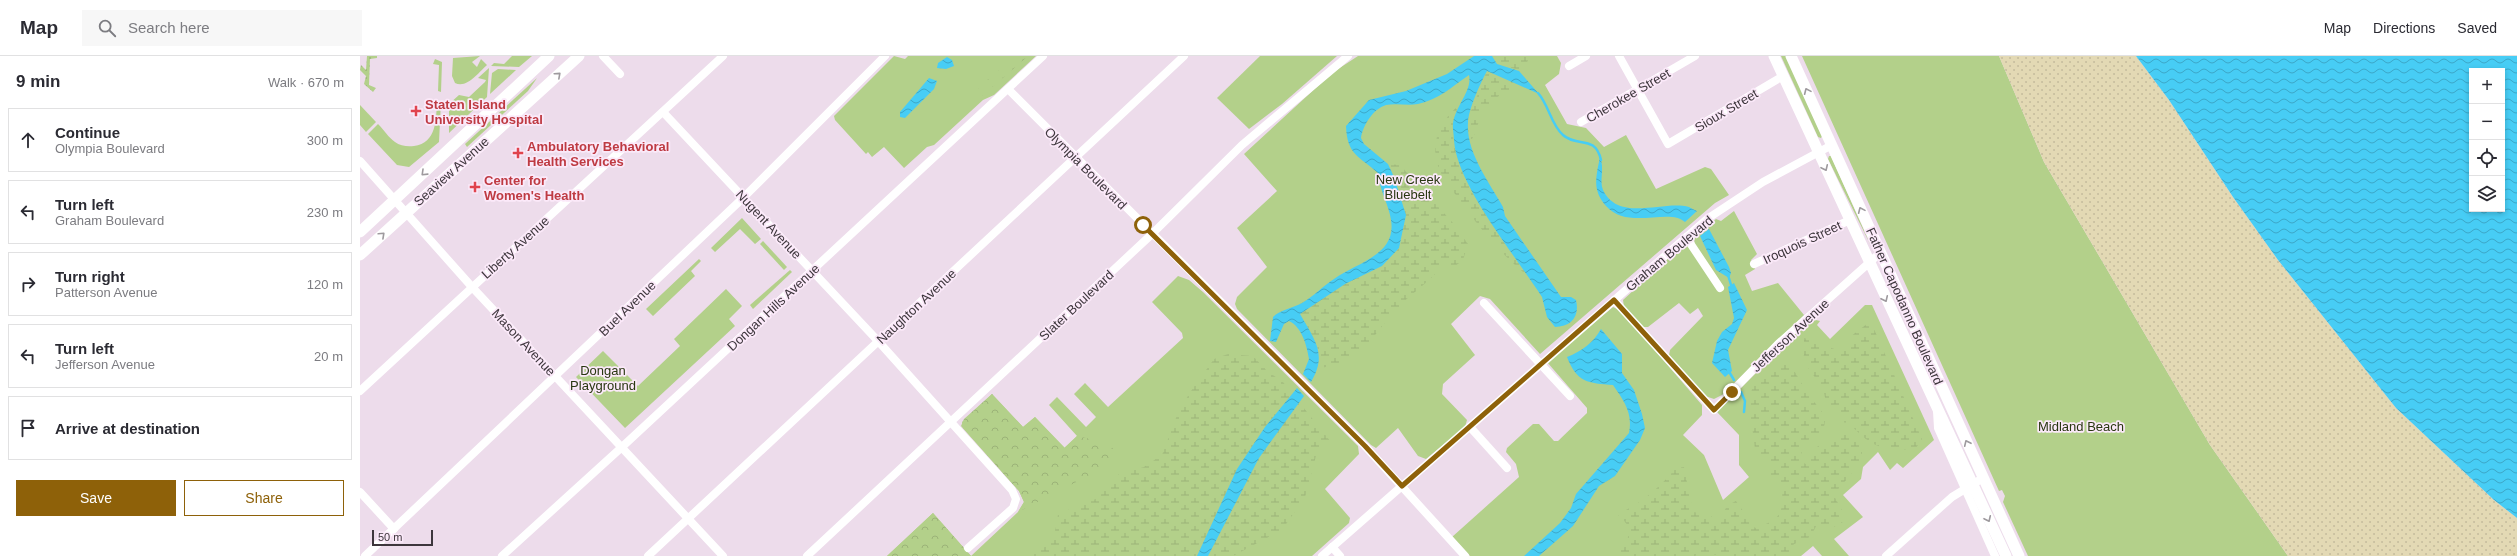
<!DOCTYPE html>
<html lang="en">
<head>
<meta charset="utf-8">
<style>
  :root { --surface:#fff; --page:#f7f7f7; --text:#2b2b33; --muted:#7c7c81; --line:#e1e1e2; --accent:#8e6109 }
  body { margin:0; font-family:Arial,sans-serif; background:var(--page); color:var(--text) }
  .controls { position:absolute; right:12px; top:12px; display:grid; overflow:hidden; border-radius:0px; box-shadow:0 2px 6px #0003 }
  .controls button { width:36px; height:36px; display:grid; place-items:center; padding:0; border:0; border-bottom:1px solid var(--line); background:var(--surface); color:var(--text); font:20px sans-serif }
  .scale { position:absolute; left:12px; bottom:10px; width:61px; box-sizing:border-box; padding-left:4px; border:2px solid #3d363c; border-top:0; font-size:11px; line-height:14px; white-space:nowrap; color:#3d363c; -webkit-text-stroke:3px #fbe9f9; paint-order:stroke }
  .stop { position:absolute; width:12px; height:12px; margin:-9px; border:3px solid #8e6109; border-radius:50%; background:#fff }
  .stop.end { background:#8e6109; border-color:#fff; box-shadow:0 1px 4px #0008 }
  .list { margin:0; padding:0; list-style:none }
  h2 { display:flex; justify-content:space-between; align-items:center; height:52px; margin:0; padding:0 16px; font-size:17px }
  h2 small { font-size:13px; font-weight:400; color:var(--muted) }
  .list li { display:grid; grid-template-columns:26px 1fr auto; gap:12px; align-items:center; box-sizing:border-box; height:64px; margin:0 8px 8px; padding:0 8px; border:1px solid var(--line); border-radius:0px }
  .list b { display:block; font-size:15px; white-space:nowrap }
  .list p { margin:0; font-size:13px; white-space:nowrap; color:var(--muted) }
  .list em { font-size:13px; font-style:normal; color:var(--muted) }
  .actions { display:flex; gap:8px; padding:12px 16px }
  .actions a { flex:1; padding:9px 0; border:1px solid var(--accent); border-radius:0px; text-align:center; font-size:14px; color:var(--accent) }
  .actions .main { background:var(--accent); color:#fff }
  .icon { flex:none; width:22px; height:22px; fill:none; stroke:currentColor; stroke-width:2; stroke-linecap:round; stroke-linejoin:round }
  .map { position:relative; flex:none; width:2157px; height:500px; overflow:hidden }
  header { display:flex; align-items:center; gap:24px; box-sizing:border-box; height:56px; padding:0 20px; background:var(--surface); border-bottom:1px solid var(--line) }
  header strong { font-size:19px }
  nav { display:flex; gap:22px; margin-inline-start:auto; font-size:14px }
  .search { width:280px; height:36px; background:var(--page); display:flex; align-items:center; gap:10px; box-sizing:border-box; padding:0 14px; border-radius:0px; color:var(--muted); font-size:15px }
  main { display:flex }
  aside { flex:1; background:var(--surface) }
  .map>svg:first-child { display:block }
  .green { fill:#b3d08a }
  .forest { fill:url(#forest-crowns) }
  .wetland { fill:url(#wetland-marsh) }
  .sand { fill:url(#sand-dots) }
  .garden { fill:url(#garden-dots) }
  .water { fill:url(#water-waves); fill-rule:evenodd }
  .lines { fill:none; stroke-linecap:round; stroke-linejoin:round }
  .stream { stroke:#47cdf5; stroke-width:2.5 }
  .street { stroke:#fff; stroke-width:8 }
  .secondary { stroke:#fff; stroke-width:11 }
  .oneway { stroke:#9e9a9e }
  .route { stroke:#8e6109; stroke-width:5 }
  .health-dot { fill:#e0444e; stroke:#fbe9f9; stroke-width:1.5 }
  .labels { text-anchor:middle; stroke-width:3.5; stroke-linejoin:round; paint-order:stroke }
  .street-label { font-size:13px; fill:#3d363c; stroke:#fbe9f9 }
  .health-label { font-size:13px; font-weight:bold; fill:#be3a42; stroke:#fbe9f9; text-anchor:start }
  .park-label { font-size:13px; fill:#293711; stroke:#fbe9f9 }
</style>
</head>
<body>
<header>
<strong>Map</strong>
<div class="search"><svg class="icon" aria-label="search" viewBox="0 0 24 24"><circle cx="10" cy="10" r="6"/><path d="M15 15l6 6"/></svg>Search here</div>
<nav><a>Map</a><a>Directions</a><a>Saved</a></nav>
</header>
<main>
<aside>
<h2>9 min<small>Walk · 670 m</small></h2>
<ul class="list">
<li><svg class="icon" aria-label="ahead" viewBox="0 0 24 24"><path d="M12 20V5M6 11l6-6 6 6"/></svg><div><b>Continue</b><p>Olympia Boulevard</p></div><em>300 m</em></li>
<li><svg class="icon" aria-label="left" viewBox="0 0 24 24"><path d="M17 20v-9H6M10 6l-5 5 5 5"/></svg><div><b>Turn left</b><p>Graham Boulevard</p></div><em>230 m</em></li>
<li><svg class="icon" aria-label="right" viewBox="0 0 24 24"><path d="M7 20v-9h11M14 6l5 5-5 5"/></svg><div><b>Turn right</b><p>Patterson Avenue</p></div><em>120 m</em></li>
<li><svg class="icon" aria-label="left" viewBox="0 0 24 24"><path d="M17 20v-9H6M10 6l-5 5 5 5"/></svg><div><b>Turn left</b><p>Jefferson Avenue</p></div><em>20 m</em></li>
<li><svg class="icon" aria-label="arrive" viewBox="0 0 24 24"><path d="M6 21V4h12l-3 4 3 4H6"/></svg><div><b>Arrive at destination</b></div></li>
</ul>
<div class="actions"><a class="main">Save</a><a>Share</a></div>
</aside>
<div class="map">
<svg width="2157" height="500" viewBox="0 0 2157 500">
  <defs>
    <pattern id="forest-crowns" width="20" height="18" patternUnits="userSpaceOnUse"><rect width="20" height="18" fill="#b3d08a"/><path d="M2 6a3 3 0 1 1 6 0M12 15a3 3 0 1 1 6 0" fill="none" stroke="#9bb378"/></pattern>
    <pattern id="wetland-marsh" width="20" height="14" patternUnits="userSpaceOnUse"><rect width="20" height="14" fill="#b3d08a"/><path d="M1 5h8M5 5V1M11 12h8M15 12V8" fill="none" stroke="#9bb378"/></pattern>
    <pattern id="sand-dots" width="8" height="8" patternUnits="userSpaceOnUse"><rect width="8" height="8" fill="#e3d9b4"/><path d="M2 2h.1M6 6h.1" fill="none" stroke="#c4bb9c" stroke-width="1.8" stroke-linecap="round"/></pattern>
    <pattern id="garden-dots" width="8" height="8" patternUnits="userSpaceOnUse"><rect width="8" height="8" fill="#b3d08a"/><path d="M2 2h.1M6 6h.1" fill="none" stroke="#9bb378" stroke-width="1.8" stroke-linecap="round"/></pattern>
    <pattern id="water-waves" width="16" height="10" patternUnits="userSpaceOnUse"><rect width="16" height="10" fill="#47cdf5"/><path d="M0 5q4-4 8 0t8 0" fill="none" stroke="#3ca7c8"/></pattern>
  </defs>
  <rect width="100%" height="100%" fill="#eddceb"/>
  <g class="green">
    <path d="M120 0 112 6 117 11 121 3 127 9C119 16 107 33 95 27L92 20 93 2Z"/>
    <path d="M152 0H172L159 11 131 10 134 7 144 8Z"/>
    <path d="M534 0 545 3 548 0H676L634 39 623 44 574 89 567 91 544 112 524 91 512 101 508 96 506 98 475 64 474 60Z"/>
    <path d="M900 0H977L922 48 889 73 857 42Z"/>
    <path d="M998 0H1197L1201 7 1199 18 1185 29 1207 68 1226 72 1244 91 1266 79 1296 133 1345 111 1351 113 1369 139 1355 147 1180 298 1130 243 1120 240 1091 268 1115 299 1083 328 1082 338 1107 364 1105 371 1066 403 1058 400 1038 372 1016 392 1011 389 877 253 875 248 877 241 907 211 877 172 917 135 884 98 972 17Z"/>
    <path d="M1421 0H1426L1462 80 1461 82 1458 81Z"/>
    <path d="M1442 0H1639L1684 106 1850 389 1928 500H1668L1643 446 1645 440 1642 434 1639 435Z"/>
    <path d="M75 3 82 6 81 36 78 35 79 9 73 8Z"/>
    <path d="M129 12 127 41 89 77V48L99 39 109 41 125 26 126 24 118 22Z"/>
    <path d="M138 13 156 14 130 38 132 17Z"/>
    <path d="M177 22 168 35 107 91 105 88Z"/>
    <path d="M77 45H81L79 86 49 111 37 109 8 78 18 68C24 74 29 82 35 86 40 90 48 91 54 90 77 87 76 63 77 45Z"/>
    <path d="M0 49 16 66 6 76 0 69Z"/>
    <path d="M1469 100H1471L1511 190 1468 103Z"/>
    <path d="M1374 155 1397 198 1391 204 1395 213 1385 219 1392 235 1418 227 1444 259 1362 339 1354 343 1345 340 1309 299 1310 294 1343 260 1338 252 1330 258 1319 247 1288 271H1283L1264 251 1263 244 1324 188 1330 190 1356 232 1335 190 1334 182 1356 163 1361 165Z"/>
    <path d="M382 162 401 183 395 188 380 173 355 196 351 192Z"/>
    <path d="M403 185 427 211 424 214 400 188Z"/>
    <path d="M339 203 341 205 331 215 335 220 293 260 286 253Z"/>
    <path d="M430 214 432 216 393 253 390 249Z"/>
    <path d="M818 220 829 224 843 236 998 390 999 398 965 433 990 462 989 467 952 500H527L573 457 611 500 658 456 664 446 659 435 603 372 602 366 632 338 663 371 675 361 705 392 717 380 689 349 697 341 726 371 736 361 714 338 725 327 748 351 823 282 822 277 792 246Z"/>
    <path d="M366 233 382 250 369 263 375 270 265 372 216 321 243 295 278 330 320 290 314 283Z"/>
    <path d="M1505 249H1512L1574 384 1543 412 1537 407 1530 414 1518 396 1503 411 1501 423 1483 439 1503 461 1474 483 1489 500H1462L1453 490 1441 500H1110L1092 481 1159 421 1156 408 1146 396 1147 392 1173 368H1179L1194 385H1198L1227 357V352L1187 306 1253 251 1261 255 1342 349V359L1323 379 1344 399 1363 444 1389 421 1379 409V379L1357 356 1449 264 1452 263 1460 265 1457 269 1470 283Z"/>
  </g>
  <g class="forest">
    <path d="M656 0H668L617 44 615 40 620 30Z"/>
    <path d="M632 338 663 371 675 361 704 392 717 380 735 384 759 395 728 420 658 456 664 446 659 435 601 370 604 363Z"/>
    <path d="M573 457 611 500H527Z"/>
  </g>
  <g class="wetland">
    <path d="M1132 0H1170L1163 15 1137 8Z"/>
    <path d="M1127 15 1164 31C1146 34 1126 44 1120 63 1116 72 1116 78 1110 86L1107 65Z"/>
    <path d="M1098 50C1096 57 1093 64 1093 71 1090 120 1143 182 1169 221 1143 200 1122 176 1103 148 1097 139 1088 131 1083 121 1068 94 1076 69 1098 50Z"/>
    <path d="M1028 108 1040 109 1093 167 1108 188 1103 204 1094 211 1082 210C1069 227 1052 236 1038 252 1008 283 1008 301 962 312L956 286 940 258 985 228 1022 210 1039 192 1034 121Z"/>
    <path d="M1508 267 1514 273 1562 383 1556 392C1524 397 1510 390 1489 367L1480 366 1478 350 1468 354 1463 333 1442 303 1444 299V282C1459 285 1470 294 1485 295L1493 287 1490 281Z"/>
    <path d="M868 298 893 300 907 315 923 326 971 386 956 400 945 441 922 474 873 500H670C692 489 695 482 698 458L738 442 759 418 784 411 802 399 819 354 833 332 854 303Z"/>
    <path d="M1426 301 1448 338 1466 361 1463 375 1445 386 1439 405 1446 408 1455 392 1487 374C1492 379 1501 387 1502 394 1504 405 1481 431 1473 438L1484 458 1483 466 1468 474 1458 467 1450 481 1434 488 1426 500H1367L1341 497 1335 500H1256V497L1266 490C1270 473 1271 470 1257 458 1280 449 1300 431 1316 412L1324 411 1333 456 1349 458 1359 468C1363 457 1364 450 1376 445L1395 472C1423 463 1423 457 1422 429L1410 420V405L1395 393 1389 347 1393 328Z"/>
  </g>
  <path class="sand" d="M1639 0H1776L1809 44 1873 141 1918 204 2036 352 2134 444 2157 462V500H1928L1850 389 1684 106Z"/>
  <path class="garden" d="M7 0H17V2L10 3 9 29 16 32 13 36 4 28 6 20 0 14 1 9 6 14Z"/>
  <g class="water">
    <path d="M1114 0H1132L1137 8 1159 15 1179 38 1127 15C1121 26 1108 54 1108 67 1106 96 1129 126 1143 151L1145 160 1201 241H1211L1216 244C1220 261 1211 271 1195 271L1187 261 1182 241C1156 201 1107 141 1096 97 1094 90 1094 81 1093 73 1091 54 1113 36 1109 19 1093 30 1078 44 1058 48 1048 50 1037 47 1026 49 1013 53 1003 69 1001 82L1004 88 1028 108 1034 121 1046 159 1039 192 1022 210 985 228 940 258C954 283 968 298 951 326L943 318 949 303C947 290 942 271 929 265L924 268 916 286 910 285 913 261C920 254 933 252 942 247 954 240 963 230 974 223 996 207 1037 199 1031 164 1029 149 1020 136 1018 117 999 100 987 99 986 70L1009 44 1046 35 1087 18Z"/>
    <path d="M1776 0H2157V462L2134 444 2036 352 1918 204 1873 141 1809 44ZM2112 15H2142V153H2112Z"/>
    <path d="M587 1 592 4 594 10 586 13 577 12 578 7Z"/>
    <path d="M569 22 577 25 574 33 545 62 540 61V56Z"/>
    <path d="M1240 101C1245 113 1239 124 1243 134 1259 167 1303 144 1329 151 1331 152 1334 154 1337 155L1325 166C1309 151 1268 175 1246 150 1232 134 1236 121 1240 101Z"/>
    <path d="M1349 173 1369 211 1371 217 1369 222 1356 214 1340 180Z"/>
    <path d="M1374 227 1387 254 1368 294 1372 315 1365 321 1352 307 1357 285 1362 276 1372 268 1374 262 1368 231Z"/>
    <path d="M1241 273 1262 298V317L1274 334 1282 358 1285 372 1280 384 1255 420 1239 430 1213 470 1179 500H1164L1200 467 1211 452 1216 438 1269 377C1273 357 1264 345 1253 329 1228 327 1217 327 1207 301 1222 295 1233 287 1241 273Z"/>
    <path d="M937 332 944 340 899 402 848 500H837L877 413 905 371Z"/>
  </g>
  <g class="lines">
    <g class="stream">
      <path d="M1178 37C1189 49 1191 69 1203 79 1217 92 1235 78 1241 104"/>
      <path d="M1368 219 1372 232"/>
      <path d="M1368 314 1374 324"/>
      <path d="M1381 336 1385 345 1384 356"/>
    </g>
    <g class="street">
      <path d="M243 0 260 18"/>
      <path d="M1259 0 1308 88 1423 20"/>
      <path d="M1209 10 1226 0"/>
      <path d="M648 33 1005 390 1105 500"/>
      <path d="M303 56 518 285 652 434 656 443 653 452 608 492"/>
      <path d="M1221 66 1335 0"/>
      <path d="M0 105 112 231 363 500"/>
      <path d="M1326 181 1360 232"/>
      <path d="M1394 208 1490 164"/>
      <path d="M1254 244 1354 354 1418 288 1520 197"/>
      <path d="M1124 247 1210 340"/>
      <path d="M0 335 363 0"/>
      <path d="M1577 355 1578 372 1635 500"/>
      <path d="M1110 371 1147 412"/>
      <path d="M0 436 34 473"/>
      <path d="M972 491 980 500"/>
      <path d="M5 500 384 141 525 0"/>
      <path d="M142 500 262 391 683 0"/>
      <path d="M288 500 824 0"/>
      <path d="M447 500 792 178 882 89 988 0"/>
      <path d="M962 500 1347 163 1403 126 1472 89"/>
      <path d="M1526 500 1592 441 1623 422"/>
    </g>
    <g class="secondary">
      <path d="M1414 0 1646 500"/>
      <path d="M1431 0 1659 500"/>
      <path d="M0 176 189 0"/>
      <path d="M0 199 219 0"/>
    </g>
  </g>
  <defs><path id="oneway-chevron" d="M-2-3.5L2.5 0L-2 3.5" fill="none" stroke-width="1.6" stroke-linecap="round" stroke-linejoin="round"/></defs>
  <g class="oneway">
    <use href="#oneway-chevron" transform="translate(198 19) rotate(-42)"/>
    <use href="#oneway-chevron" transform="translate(1447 35) rotate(-114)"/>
    <use href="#oneway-chevron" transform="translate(1465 112) rotate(65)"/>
    <use href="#oneway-chevron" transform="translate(64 117) rotate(136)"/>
    <use href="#oneway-chevron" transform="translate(1501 154) rotate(-114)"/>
    <use href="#oneway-chevron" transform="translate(22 179) rotate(-43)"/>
    <use href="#oneway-chevron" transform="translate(1525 243) rotate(65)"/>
    <use href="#oneway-chevron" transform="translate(1607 387) rotate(-115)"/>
    <use href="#oneway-chevron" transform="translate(1628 463) rotate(65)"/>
  </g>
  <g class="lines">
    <path class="route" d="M783 169 1005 390 1042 430 1254 244 1354 354 1372 336"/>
  </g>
  <g class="health-dot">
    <path d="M54 49h4v4h4v4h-4v4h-4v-4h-4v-4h4z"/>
    <path d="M156 91h4v4h4v4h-4v4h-4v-4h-4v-4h4z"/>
    <path d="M113 125h4v4h4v4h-4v4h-4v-4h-4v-4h4z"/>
  </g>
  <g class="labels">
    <g class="street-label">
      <text transform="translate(1268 39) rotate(-30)" y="5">Cherokee Street</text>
      <text transform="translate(1366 54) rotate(-31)" y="5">Sioux Street</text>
      <text transform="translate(726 112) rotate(45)" y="5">Olympia Boulevard</text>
      <text transform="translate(91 115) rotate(-42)" y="5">Seaview Avenue</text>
      <text transform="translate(409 168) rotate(47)" y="5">Nugent Avenue</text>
      <text transform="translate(1442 186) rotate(-25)" y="5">Iroquois Street</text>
      <text transform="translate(155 191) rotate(-42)" y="5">Liberty Avenue</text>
      <text transform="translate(1309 197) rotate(-40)" y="5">Graham Boulevard</text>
      <text transform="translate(716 249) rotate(-43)" y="5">Slater Boulevard</text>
      <text transform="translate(556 250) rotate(-43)" y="5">Naughton Avenue</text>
      <text transform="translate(1545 250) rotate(66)" y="5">Father Capodanno Boulevard</text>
      <text transform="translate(413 251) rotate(-43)" y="5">Dongan Hills Avenue</text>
      <text transform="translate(267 252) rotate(-44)" y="5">Buel Avenue</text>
      <text transform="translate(1430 279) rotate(-43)" y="5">Jefferson Avenue</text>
      <text transform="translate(164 286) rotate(47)" y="5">Mason Avenue</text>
    </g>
    <g class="health-label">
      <text x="65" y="53">Staten Island<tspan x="65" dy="15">University Hospital</tspan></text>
      <text x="167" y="95">Ambulatory Behavioral<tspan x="167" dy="15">Health Services</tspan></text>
      <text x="124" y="129">Center for<tspan x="124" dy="15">Women's Health</tspan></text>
    </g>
    <g class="park-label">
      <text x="1048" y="128">New Creek<tspan x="1048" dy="15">Bluebelt</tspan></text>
      <text x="243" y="319">Dongan<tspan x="243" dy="15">Playground</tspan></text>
      <text x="1721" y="375">Midland Beach</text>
    </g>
  </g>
</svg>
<div class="controls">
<button>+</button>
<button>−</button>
<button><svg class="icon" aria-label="locate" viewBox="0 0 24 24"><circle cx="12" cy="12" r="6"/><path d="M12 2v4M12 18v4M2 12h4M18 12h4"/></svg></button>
<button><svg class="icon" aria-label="layers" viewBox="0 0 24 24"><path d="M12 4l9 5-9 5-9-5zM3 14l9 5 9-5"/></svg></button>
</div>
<div class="scale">50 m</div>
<div class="stop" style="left:783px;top:169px"></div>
<div class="stop end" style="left:1372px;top:336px"></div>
</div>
</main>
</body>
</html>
